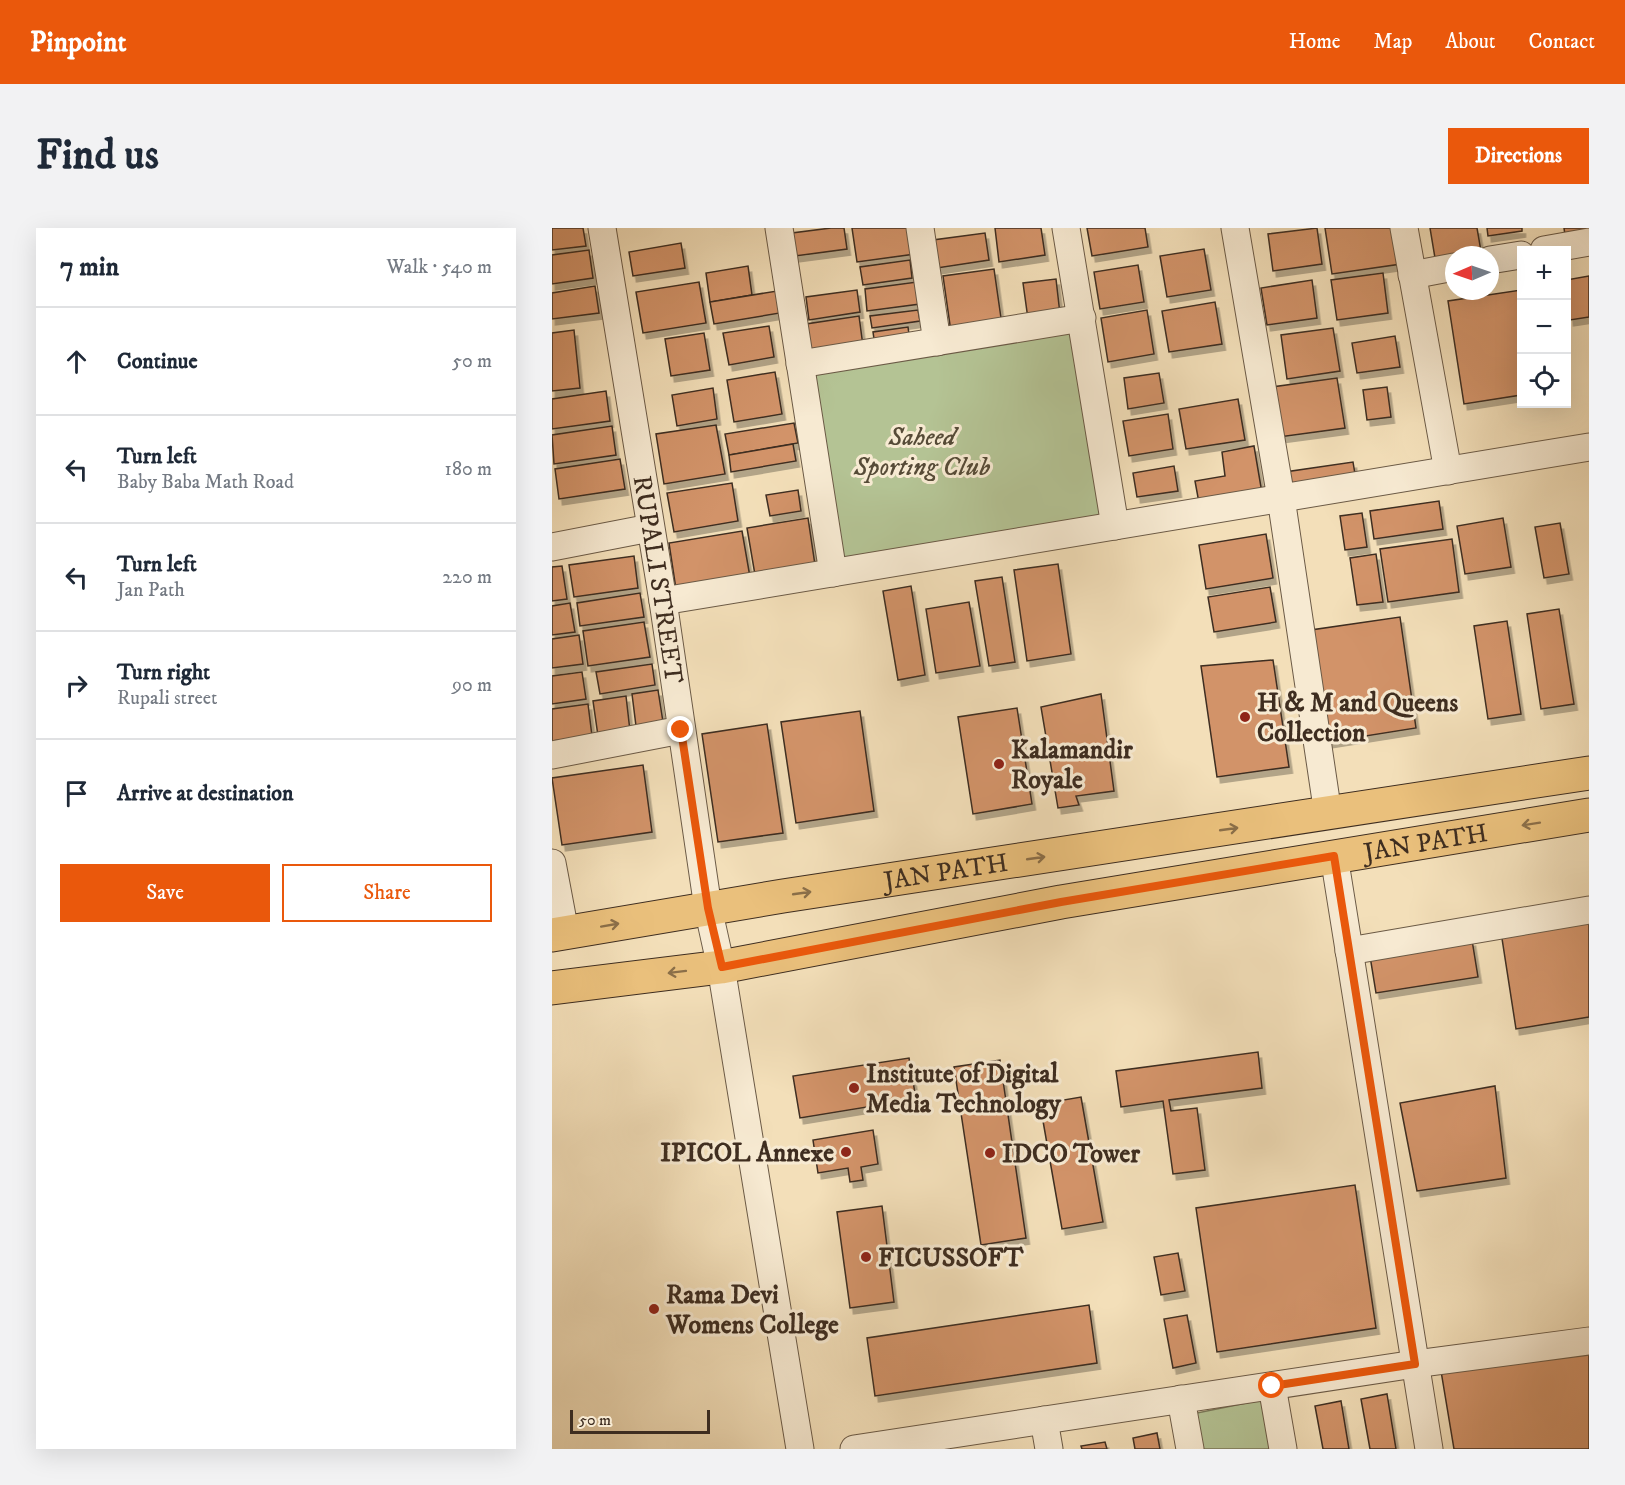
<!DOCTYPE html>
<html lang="en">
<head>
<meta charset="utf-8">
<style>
  :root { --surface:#fff; --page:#f2f2f3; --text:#1f2937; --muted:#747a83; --line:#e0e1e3; --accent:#ea580c }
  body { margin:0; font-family:"IM FELL DW Pica",serif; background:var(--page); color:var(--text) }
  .controls { position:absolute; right:18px; top:18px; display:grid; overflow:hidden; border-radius:0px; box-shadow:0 6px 24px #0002 }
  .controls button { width:54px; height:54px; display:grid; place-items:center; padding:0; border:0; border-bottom:2px solid var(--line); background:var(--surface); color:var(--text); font:30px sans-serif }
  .compass { position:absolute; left:893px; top:18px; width:54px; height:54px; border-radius:50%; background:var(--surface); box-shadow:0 6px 24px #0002; rotate:268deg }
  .scale { position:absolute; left:18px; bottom:15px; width:140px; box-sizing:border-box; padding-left:6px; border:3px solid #3e2d20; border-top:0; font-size:16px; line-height:21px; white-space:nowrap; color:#3e2d20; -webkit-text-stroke:4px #f7ead2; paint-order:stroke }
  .stop { position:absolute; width:18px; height:18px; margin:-14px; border:4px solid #ea580c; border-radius:50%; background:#fff }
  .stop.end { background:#ea580c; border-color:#fff; box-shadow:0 2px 6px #0008 }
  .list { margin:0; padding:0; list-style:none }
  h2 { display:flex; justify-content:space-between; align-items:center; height:78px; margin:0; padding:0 24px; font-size:26px }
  h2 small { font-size:20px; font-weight:400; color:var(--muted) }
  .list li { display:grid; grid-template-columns:39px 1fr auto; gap:18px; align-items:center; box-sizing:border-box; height:108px; padding:0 24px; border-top:2px solid var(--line) }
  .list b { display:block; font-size:22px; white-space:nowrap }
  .list p { margin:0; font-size:20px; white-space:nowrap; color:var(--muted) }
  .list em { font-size:20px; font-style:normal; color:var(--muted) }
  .actions { display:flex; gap:12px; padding:18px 24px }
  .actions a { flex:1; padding:14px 0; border:2px solid var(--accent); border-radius:0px; text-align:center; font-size:21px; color:var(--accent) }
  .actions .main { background:var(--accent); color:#fff }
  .icon { flex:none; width:33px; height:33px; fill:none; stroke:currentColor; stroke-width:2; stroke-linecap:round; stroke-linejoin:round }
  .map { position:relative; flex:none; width:1037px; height:1221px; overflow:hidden; border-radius:0px }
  header { display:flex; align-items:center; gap:36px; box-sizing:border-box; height:84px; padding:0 30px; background:var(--accent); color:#fff }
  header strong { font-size:28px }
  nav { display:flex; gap:33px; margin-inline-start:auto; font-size:21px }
  .intro { display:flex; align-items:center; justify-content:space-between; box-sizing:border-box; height:144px; padding:0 36px }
  h1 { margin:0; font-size:42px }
  .button { padding:15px 27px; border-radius:0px; background:var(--accent); color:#fff; font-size:21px; font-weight:700 }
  main { display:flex; gap:36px; padding:0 36px }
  aside { flex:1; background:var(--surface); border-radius:0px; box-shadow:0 6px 24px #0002 }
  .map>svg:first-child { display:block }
  .green { fill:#b4c394; stroke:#79785a; stroke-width:1.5 }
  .building { fill:#d29369; stroke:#3e2d20; stroke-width:1.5; filter:url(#shadow) }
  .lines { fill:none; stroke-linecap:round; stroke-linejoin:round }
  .minor-casing { stroke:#6b5a46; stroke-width:29 }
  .major-casing { stroke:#3e2d20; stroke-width:35 }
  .minor { stroke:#f7ead2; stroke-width:27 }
  .major { stroke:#eac07c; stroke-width:33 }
  .oneway { stroke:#8b6f49 }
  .route { stroke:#ea580c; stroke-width:8 }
  .poi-dot { fill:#8f2418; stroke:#f7ead2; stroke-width:2 }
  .labels { text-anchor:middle; stroke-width:6; stroke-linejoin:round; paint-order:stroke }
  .park-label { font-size:26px; font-style:italic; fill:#564b37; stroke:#f7ead2 }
  .street-label { font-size:26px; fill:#3e2d20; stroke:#f7ead2 }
  .poi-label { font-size:26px; font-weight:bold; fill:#3e2d20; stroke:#f7ead2; text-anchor:start }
</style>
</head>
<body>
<header>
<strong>Pinpoint</strong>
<nav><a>Home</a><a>Map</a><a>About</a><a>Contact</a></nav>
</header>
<div class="intro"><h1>Find us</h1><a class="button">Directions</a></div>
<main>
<aside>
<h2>7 min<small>Walk · 540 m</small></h2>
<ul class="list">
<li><svg class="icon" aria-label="ahead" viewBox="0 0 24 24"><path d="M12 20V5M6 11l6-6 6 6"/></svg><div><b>Continue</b></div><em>50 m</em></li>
<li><svg class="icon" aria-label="left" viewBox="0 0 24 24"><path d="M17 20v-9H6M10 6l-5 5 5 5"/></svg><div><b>Turn left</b><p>Baby Baba Math Road</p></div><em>180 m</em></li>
<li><svg class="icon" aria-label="left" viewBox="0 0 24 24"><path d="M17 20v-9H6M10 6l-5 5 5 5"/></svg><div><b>Turn left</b><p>Jan Path</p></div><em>220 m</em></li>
<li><svg class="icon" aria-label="right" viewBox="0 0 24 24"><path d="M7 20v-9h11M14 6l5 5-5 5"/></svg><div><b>Turn right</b><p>Rupali street</p></div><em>90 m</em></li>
<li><svg class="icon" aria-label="arrive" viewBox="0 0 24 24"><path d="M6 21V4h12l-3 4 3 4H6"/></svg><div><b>Arrive at destination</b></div></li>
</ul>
<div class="actions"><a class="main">Save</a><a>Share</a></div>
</aside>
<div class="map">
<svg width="1037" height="1221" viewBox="0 0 1037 1221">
  <defs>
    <filter id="shadow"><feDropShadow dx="3.5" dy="6" stdDeviation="0" flood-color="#0004"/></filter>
  </defs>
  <rect width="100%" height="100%" fill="#f3dfb9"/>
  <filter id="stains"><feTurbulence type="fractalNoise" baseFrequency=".00333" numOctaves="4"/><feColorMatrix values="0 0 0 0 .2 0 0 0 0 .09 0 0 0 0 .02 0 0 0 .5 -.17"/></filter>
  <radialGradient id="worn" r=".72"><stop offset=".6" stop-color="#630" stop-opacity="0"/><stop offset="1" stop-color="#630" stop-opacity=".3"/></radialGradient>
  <g class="green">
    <path d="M525 101 552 289 290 333 260 145Z"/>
    <path d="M709 1172 718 1221H646L640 1186Z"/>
  </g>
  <g class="building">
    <path d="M0 0H31L34 18 0 22Z"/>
    <path d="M279 0H292L295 21 243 28 240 5Z"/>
    <path d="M300 0H360L363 26 305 34Z"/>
    <path d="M443 0H489L493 27 447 34Z"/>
    <path d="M535 0H593L596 19 540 28Z"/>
    <path d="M765 0 770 36 721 43 716 6Z"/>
    <path d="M773 0H843L849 36 780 46Z"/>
    <path d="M878 0H925L929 23 883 30Z"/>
    <path d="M935 0H970V3L936 8Z"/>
    <path d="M1012 0H1037V3L1013 7Z"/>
    <path d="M433 5 437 32 385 40 381 12Z"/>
    <path d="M129 15 133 40 81 48 77 24Z"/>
    <path d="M652 21 659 62 615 69 608 28Z"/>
    <path d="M37 22 41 50 0 56V27Z"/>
    <path d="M358 32 360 50 311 57 308 39Z"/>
    <path d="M586 37 592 74 548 81 542 44Z"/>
    <path d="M196 38 200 67 158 74 154 45Z"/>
    <path d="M442 41 450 97 399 104 391 48Z"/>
    <path d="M831 45 836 85 785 92 779 52Z"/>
    <path d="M1037 48V89L1018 92 1014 52Z"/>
    <path d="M504 51 508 86 476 91 471 55Z"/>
    <path d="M760 52 765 90 715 97 709 60Z"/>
    <path d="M147 54 154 95 91 105 84 64Z"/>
    <path d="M365 54 368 76 315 83 313 61Z"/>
    <path d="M43 58 47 85 0 91V65Z"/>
    <path d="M305 62 308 84 257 92 254 69Z"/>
    <path d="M969 62V167L912 176 896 73Z"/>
    <path d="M225 63 228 85 162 96 158 74Z"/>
    <path d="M663 74 670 116 617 124 610 83Z"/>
    <path d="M366 82 368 93 320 100 318 88Z"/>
    <path d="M595 82 602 126 556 134 549 90Z"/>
    <path d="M307 88 311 118 258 125 254 96Z"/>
    <path d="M217 98 222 129 177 137 171 105Z"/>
    <path d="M356 99 358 114 323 118 321 104Z"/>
    <path d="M781 100 788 143 735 151 729 107Z"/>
    <path d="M22 102 28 160 0 163V105Z"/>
    <path d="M152 105 158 142 119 148 113 111Z"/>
    <path d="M843 108 848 139 805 145 800 115Z"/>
    <path d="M223 144 230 186 182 194 175 152Z"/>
    <path d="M607 145 612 175 576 181 572 150Z"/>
    <path d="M785 150 793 200 727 209 720 159Z"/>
    <path d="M835 159 839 189 815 192 811 162Z"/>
    <path d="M161 160 165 191 125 198 120 167Z"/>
    <path d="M54 163 58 193 0 201V171Z"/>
    <path d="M686 171 693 212 634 221 627 181Z"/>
    <path d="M616 186 621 221 577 228 571 193Z"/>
    <path d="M242 195 246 215 177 227 173 206Z"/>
    <path d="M164 197 173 246 112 256 104 206Z"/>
    <path d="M60 198 64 227 2 236 0 207Z"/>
    <path d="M241 216 244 233 179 244 177 227Z"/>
    <path d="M702 218 710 265 647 275 643 253 673 248 670 224Z"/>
    <path d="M68 231 73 261 7 271 3 241Z"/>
    <path d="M801 234 804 252 735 262 733 244Z"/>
    <path d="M622 238 626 263 585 269 581 245Z"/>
    <path d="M180 255 186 293 122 304 115 265Z"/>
    <path d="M246 262 249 283 218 288 214 267Z"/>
    <path d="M887 273 891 301 822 311 818 283Z"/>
    <path d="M810 285 815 319 793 322 788 288Z"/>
    <path d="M256 290 263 337 203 347 195 300Z"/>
    <path d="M951 290 959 339 913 346 905 298Z"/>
    <path d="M1008 295 1017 346 992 350 983 299Z"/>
    <path d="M190 303 198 349 124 361 117 315Z"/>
    <path d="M714 306 721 350 654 361 647 317Z"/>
    <path d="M900 311 907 364 836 374 828 321Z"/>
    <path d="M824 326 831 374 805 377 798 330Z"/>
    <path d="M82 328 86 360 22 369 17 337Z"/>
    <path d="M506 336 519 426 475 433 462 342Z"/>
    <path d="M10 338 15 371 0 373V339Z"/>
    <path d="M450 349 463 434 437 438 423 353Z"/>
    <path d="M359 358 373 447 346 452 331 363Z"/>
    <path d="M718 359 724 394 662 404 656 369Z"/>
    <path d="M88 365 92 389 28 398 25 375Z"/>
    <path d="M417 374 428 438 384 445 374 381Z"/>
    <path d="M18 375 23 404 0 407V378Z"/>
    <path d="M1007 381 1022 476 989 481 975 386Z"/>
    <path d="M848 389 864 500 776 514 759 402Z"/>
    <path d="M955 393 969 486 936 491 922 398Z"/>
    <path d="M92 394 98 429 36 438 31 403Z"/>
    <path d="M27 407 31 436 0 440V411Z"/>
    <path d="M721 432 737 539 665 549 649 438Z"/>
    <path d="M100 436 103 457 48 466 44 444Z"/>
    <path d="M30 444 34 471 0 476V448Z"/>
    <path d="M106 462 111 494 84 498 80 466Z"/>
    <path d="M549 466 562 563 524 568 527 577 506 580 489 479Z"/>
    <path d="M74 468 78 503 46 508 41 473Z"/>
    <path d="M36 476 40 508 0 513V481Z"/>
    <path d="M465 480 480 576 421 586 406 489Z"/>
    <path d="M308 483 322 583 244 595 229 494Z"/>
    <path d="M215 496 231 605 166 614 150 506Z"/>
    <path d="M91 537 100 604 10 617 0 550Z"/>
    <path d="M1037 690V789L964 801 949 704Z"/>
    <path d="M920 712 926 749 824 765 818 728Z"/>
    <path d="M706 824 710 860 617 872 619 883 645 880 653 942 621 946 611 873 569 879 564 843Z"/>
    <path d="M357 830 364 871 248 890 241 848Z"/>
    <path d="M448 832 474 1010 429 1017 402 839Z"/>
    <path d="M943 858 954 950 865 963 848 875Z"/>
    <path d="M529 869 551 994 510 1001 488 876Z"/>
    <path d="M321 902 326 936 309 939 311 952 298 954 296 940 266 945 261 912Z"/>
    <path d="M803 957 824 1100 665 1124 644 980Z"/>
    <path d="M330 978 342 1074 298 1080 285 984Z"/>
    <path d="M626 1025 633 1063 609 1067 602 1029Z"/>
    <path d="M537 1077 545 1135 323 1168 315 1110Z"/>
    <path d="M635 1087 644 1135 621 1140 612 1091Z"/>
    <path d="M1037 1116V1221H902L888 1137Z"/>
    <path d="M835 1166 844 1221H818L809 1171Z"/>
    <path d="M789 1173 797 1221H771L763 1178Z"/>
    <path d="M605 1205 608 1221H583L581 1210Z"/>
    <path d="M553 1214 555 1221H530L529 1218Z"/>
  </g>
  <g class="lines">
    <defs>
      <g id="minor">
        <path id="s1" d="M50 0 111 373 156 680 169 739 248 1221"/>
        <path d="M227 0 281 345"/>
        <path d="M368 0 385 114"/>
        <path d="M514 0 563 298"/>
        <path d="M683 0 729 270 776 586"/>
        <path d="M852 0 896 243"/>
        <path d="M992 22 1037 14"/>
        <path d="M938 32 969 27"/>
        <path d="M860 47 902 39"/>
        <path d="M248 136 530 90"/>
        <path d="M0 319 98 300"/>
        <path d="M111 373 1037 219"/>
        <path d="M0 527 129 502"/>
        <path d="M782 628 877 1221"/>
        <path d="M0 635 13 704"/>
        <path d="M797 723 1037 682"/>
        <path d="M720 1158 731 1221"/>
        <path d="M629 1171 638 1221"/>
        <path d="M492 1192 497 1221"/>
        <path d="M302 1221 863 1136 1037 1113"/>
      </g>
      <g id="major">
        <path id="s2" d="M0 707 231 668 1037 545"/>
        <path id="s3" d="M0 760 169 739 509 674 1037 587"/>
      </g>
    </defs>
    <use href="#minor" class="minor-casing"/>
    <use href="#major" class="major-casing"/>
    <use href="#minor" class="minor"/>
    <use href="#major" class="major"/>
  </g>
  <defs><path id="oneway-shaft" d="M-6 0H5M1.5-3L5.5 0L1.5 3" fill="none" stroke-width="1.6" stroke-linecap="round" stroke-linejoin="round" transform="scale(1.5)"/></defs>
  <g class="oneway">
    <use href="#oneway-shaft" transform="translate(979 596) rotate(171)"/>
    <use href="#oneway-shaft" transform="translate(677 601) rotate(-8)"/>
    <use href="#oneway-shaft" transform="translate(484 630) rotate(-8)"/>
    <use href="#oneway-shaft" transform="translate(250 665) rotate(-8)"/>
    <use href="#oneway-shaft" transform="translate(58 697) rotate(-10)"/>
    <use href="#oneway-shaft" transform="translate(125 744) rotate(173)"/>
  </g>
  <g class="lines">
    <path class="route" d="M129 502 156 680 170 739 509 674 782 628 863 1136 720 1158"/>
  </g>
  <g class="poi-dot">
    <circle cx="693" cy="489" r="6"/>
    <circle cx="447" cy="536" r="6"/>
    <circle cx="302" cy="860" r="6"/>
    <circle cx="294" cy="924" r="6"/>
    <circle cx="438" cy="925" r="6"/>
    <circle cx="314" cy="1029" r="6"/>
    <circle cx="102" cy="1081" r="6"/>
  </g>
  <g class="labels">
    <g class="park-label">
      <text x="370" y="217">Saheed<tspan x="370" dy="30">Sporting Club</tspan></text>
    </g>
    <g class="street-label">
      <text dy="9" stroke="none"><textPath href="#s1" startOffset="356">RUPALI STREET</textPath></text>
      <text dy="9" stroke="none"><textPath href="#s3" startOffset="886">JAN PATH</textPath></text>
      <text dy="9" stroke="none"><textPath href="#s2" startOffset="399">JAN PATH</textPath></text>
    </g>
    <g class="poi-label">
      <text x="705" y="483">H &amp; M and Queens<tspan x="705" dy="30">Collection</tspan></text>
      <text x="459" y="530">Kalamandir<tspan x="459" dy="30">Royale</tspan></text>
      <text x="314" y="854">Institute of Digital<tspan x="314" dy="30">Media Technology</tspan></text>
      <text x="282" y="933" text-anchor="end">IPICOL Annexe</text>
      <text x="450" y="934">IDCO Tower</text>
      <text x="326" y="1038">FICUSSOFT</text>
      <text x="114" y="1075">Rama Devi<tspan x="114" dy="30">Womens College</tspan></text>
    </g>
  </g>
  <rect width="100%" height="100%" filter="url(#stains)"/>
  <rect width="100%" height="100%" fill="url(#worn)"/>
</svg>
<div class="controls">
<button>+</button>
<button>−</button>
<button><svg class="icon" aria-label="locate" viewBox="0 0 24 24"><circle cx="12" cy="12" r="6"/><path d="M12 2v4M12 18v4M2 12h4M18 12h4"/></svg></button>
</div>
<svg class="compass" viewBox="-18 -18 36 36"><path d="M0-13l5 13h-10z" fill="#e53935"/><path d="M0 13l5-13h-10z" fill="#747a83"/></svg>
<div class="scale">50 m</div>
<div class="stop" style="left:720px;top:1158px"></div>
<div class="stop end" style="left:129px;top:502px"></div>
</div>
</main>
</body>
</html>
